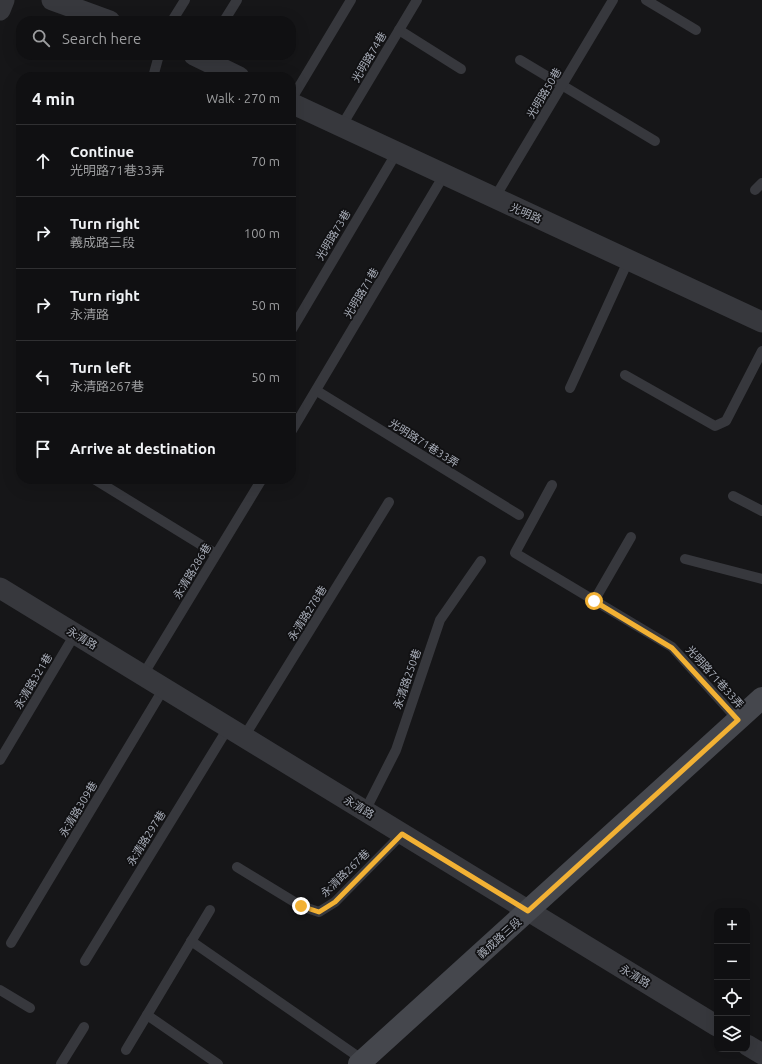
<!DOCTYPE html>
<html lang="en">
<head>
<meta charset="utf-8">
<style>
  :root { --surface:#101012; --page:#1e1e20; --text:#f1f3f6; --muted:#9c9d9f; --line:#303032 }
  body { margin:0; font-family:Ubuntu,"Noto Sans TC",sans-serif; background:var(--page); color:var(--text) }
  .controls { position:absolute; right:12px; bottom:12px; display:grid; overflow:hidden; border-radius:8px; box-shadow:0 4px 16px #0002 }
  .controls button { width:36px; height:36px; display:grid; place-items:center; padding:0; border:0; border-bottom:1px solid var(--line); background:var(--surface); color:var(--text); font:20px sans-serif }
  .stop { position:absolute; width:12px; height:12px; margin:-9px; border:3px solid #f2b134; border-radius:50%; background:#fff }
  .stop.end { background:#f2b134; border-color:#fff; box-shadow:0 1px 4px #0008 }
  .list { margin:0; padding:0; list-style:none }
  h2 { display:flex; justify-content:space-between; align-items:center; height:52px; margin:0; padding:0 16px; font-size:17px }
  h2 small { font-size:13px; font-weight:400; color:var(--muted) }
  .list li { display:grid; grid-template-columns:26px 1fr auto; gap:12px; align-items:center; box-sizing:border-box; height:72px; padding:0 16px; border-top:1px solid var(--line) }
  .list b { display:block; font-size:15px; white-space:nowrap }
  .list p { margin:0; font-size:13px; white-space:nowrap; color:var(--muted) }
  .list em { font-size:13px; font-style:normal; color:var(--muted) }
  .icon { flex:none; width:22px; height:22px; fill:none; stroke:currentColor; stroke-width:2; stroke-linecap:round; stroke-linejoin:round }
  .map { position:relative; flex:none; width:762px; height:1064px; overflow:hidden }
  .search { position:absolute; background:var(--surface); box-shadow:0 4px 16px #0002; left:16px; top:16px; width:280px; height:44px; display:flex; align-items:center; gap:10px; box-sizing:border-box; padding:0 14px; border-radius:16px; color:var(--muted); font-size:15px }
  .panel { position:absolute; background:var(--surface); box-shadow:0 4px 16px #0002; left:16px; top:72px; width:280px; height:412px; border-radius:16px }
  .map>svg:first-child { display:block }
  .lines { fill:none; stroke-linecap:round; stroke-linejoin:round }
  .lane { stroke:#37383d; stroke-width:10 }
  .street { stroke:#37383d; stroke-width:21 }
  .secondary { stroke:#45474d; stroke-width:22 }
  .route { stroke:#f2b134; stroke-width:5 }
  .labels { text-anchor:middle; stroke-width:3.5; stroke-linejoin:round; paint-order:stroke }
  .street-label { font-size:11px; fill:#a8adb8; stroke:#111113 }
</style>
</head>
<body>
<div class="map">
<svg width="762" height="1064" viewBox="0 0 762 1064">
  <rect width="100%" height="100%" fill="#161618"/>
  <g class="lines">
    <g class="lane">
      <path d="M646 0 696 30"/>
      <path d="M172 21 185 0"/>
      <path d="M224 21 237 0"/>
      <path d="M399 30 461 69"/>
      <path d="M520 60 655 141"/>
      <path d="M153 77 159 55"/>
      <path d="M291 100 351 0"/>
      <path d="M341 127 417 0"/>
      <path d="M755 190 762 183"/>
      <path d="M494 199 613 0"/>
      <path d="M291 331 397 152"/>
      <path d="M625 375 715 426 726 421 762 351"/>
      <path d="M570 388 629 259"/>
      <path d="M317 391 519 515"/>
      <path d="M291 432 444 175"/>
      <path d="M94 479 216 554"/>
      <path d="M552 485 515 553 672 647 738 720"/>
      <path d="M733 496 762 511"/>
      <path d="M685 559 762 579"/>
      <path d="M594 601 631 537"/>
      <path d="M143 675 262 479"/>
      <path d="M244 737 389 502"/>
      <path d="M0 760 75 634"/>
      <path d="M365 811 396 750 440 620 481 561"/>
      <path d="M237 867 301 906 319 912 335 902 402 834"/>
      <path d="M191 941 363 1060"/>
      <path d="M11 943 164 688"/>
      <path d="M85 961 228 728"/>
      <path d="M0 990 30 1008"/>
      <path d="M147 1015 218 1064"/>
      <path d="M126 1050 210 910"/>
      <path d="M61 1064 84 1027"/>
    </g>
    <g class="street">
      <path d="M52 0 110 21"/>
      <path d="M0 10 4 0"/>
      <path d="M194 55 239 77"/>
      <path d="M291 103 762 322"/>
      <path d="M0 588 717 1026"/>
      <path d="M747 1045 762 1054"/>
    </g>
    <path class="secondary" d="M359 1064 762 698"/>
  </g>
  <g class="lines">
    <path class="route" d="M301 906 319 912 335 902 402 834 528 911 738 720 672 648 594 601"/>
  </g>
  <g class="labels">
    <g class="street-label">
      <text transform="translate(369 57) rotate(-59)" y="4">光明路74巷</text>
      <text transform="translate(544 93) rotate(-59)" y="4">光明路50巷</text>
      <text transform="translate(526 213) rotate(24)" y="4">光明路</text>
      <text transform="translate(333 235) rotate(-59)" y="4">光明路73巷</text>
      <text transform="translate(361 293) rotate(-59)" y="4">光明路71巷</text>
      <text transform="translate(424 443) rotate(32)" y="4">光明路71巷33弄</text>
      <text transform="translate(192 571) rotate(-59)" y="4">永清路286巷</text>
      <text transform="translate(307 613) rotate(-58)" y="4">永清路278巷</text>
      <text transform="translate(82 638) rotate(31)" y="4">永清路</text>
      <text transform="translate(715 677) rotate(48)" y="4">光明路71巷33弄</text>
      <text transform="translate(407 679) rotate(-71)" y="4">永清路250巷</text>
      <text transform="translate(33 681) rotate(-59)" y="4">永清路321巷</text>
      <text transform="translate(359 807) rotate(31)" y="4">永清路</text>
      <text transform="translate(78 809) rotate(-59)" y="4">永清路309巷</text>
      <text transform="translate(146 838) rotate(-58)" y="4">永清路297巷</text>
      <text transform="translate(345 873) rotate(-44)" y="4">永清路267巷</text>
      <text transform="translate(499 938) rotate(-42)" y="4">義成路三段</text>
      <text transform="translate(635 976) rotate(31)" y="4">永清路</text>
    </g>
  </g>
</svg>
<div class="controls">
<button>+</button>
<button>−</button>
<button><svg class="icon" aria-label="locate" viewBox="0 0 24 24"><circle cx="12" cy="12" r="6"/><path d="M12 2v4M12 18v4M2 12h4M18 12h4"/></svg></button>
<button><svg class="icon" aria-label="layers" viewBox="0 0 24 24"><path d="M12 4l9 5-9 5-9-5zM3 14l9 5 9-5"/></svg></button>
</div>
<div class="stop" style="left:594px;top:601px"></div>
<div class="stop end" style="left:301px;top:906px"></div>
<div class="search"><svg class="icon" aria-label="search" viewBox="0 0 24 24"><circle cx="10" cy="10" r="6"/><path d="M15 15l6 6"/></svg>Search here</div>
<section class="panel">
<h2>4 min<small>Walk · 270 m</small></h2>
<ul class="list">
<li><svg class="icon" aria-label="ahead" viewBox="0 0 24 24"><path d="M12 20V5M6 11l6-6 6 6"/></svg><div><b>Continue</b><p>光明路71巷33弄</p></div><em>70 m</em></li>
<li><svg class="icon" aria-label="right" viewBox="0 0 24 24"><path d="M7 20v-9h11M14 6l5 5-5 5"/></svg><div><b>Turn right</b><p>義成路三段</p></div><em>100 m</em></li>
<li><svg class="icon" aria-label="right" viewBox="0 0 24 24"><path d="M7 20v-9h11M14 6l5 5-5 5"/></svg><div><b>Turn right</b><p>永清路</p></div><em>50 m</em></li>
<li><svg class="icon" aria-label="left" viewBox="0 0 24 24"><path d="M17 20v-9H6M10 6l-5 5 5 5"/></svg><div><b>Turn left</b><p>永清路267巷</p></div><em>50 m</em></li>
<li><svg class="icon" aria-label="arrive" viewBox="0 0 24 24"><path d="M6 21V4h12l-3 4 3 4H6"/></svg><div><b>Arrive at destination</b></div></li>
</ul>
</section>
</div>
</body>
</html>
